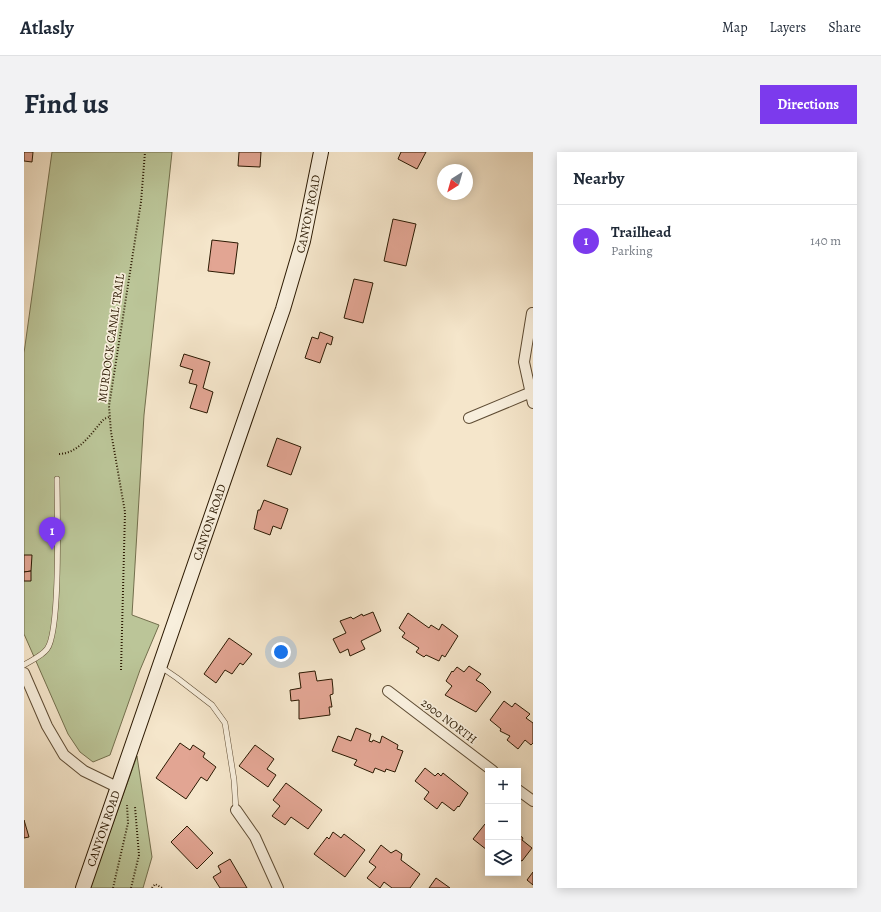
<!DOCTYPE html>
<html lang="en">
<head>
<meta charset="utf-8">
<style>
  :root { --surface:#fff; --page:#f2f2f3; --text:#1f2937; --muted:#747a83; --line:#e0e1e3; --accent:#7c3aed }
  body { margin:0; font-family:Alegreya,serif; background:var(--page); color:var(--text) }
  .controls { position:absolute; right:12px; bottom:12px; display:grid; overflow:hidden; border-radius:0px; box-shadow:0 2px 10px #0003 }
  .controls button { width:36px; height:36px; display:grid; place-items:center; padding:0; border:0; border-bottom:1px solid var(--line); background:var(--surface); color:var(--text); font:20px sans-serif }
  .compass { position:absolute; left:413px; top:12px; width:36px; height:36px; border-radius:50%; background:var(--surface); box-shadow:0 2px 10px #0003; rotate:217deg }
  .you { position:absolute; left:257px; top:500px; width:14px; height:14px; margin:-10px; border:3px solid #fff; border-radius:50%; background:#1a73e8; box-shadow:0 0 0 6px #1a73e833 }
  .badge { display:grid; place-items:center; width:26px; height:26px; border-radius:50%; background:var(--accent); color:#fff; font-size:13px; font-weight:700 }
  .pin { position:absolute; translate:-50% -33px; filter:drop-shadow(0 1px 2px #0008) }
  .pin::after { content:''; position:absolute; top:21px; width:14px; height:12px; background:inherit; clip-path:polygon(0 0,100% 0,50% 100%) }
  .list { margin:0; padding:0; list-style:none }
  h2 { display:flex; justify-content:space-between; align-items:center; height:52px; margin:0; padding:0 16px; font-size:17px }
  h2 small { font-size:13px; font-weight:400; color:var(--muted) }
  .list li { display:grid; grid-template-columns:26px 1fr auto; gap:12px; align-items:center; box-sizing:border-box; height:72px; padding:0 16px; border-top:1px solid var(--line) }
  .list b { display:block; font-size:15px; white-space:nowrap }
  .list p { margin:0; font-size:13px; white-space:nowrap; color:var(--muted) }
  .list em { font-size:13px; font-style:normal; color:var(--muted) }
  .icon { flex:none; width:22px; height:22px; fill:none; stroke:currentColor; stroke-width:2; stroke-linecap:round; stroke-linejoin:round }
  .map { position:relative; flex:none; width:509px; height:736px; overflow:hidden; border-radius:0px }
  header { display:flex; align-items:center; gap:24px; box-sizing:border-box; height:56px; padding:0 20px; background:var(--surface); border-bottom:1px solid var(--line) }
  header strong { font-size:19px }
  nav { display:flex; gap:22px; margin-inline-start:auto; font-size:14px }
  .intro { display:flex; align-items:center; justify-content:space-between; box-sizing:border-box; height:96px; padding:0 24px }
  h1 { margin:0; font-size:28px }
  .button { padding:10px 18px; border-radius:0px; background:var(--accent); color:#fff; font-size:14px; font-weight:700 }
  main { display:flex; gap:24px; padding:0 24px }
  aside { flex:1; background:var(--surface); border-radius:0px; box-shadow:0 2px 10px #0003 }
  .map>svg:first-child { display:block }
  .green { fill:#bbc598; stroke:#736f4d }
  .building { fill:#e2a593; stroke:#2b1902 }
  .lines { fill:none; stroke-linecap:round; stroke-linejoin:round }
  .service-casing { stroke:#5e4c34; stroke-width:6 }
  .minor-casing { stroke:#5e4c34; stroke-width:12 }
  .secondary-casing { stroke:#2b1902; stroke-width:16 }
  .path { stroke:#2b1902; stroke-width:2; stroke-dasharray:1 2; stroke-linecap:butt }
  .service { stroke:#f8efdd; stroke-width:5 }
  .minor { stroke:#f8efdd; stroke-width:10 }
  .secondary { stroke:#f8efdd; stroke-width:14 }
  .labels { text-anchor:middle; stroke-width:3.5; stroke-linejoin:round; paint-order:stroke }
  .street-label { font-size:12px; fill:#2b1902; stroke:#f8efdd }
</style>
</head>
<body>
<header>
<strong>Atlasly</strong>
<nav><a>Map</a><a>Layers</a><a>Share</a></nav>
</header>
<div class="intro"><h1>Find us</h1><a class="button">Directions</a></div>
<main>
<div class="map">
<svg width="509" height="736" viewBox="0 0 509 736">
  <rect width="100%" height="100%" fill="#f5e6cb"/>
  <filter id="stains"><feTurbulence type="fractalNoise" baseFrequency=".005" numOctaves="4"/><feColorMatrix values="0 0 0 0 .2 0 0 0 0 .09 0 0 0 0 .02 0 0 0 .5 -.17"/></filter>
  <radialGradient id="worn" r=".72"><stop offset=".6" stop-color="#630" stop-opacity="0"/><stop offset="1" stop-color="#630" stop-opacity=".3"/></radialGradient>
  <g class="green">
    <path d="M28 0H148L120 263 108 463 135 473 116 518 86 603 69 610 56 600 44 582 0 482V201Z"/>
    <path d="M113 604 128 705 119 736H66Z"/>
  </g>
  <g class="building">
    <path d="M0 0H9L8 10 0 9Z"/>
    <path d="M215 0H237L236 15 214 14Z"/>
    <path d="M377 0H402L393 17 374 7Z"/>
    <path d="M369 67 392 72 382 114 360 109Z"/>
    <path d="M188 88 214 91 210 122 184 119Z"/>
    <path d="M330 127 349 131 339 171 320 166Z"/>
    <path d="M296 180 309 185 307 193 303 191 296 211 281 206 288 185 294 187Z"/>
    <path d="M160 202 186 210 179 236 189 240 183 261 166 256 173 233 165 231 169 218 156 214Z"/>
    <path d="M253 286 277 295 267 323 243 314Z"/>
    <path d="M240 348 264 357 257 377 249 374 246 383 230 377 234 358H236Z"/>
    <path d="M0 403H8L7 419 0 420Z"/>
    <path d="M7 419V429H0V420Z"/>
    <path d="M349 460 357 479 337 489 341 497 326 504 324 497 316 501 309 487 322 481 316 469 327 465 329 467 338 462 339 464Z"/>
    <path d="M384 461 405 476 407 473 415 478 418 472 434 484 421 505 418 503 415 509 402 503 400 505 392 500 395 496 378 485 381 481 375 476Z"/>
    <path d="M205 486 228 502 219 513 216 511 208 522 201 518 192 531 180 522Z"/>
    <path d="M445 514 457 522 452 528 459 532 467 540 452 560 421 543 428 534 422 529 428 519 429 520 433 515 440 520Z"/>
    <path d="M291 519 293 529 308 527 309 537V542L306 543 308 555H305L306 563 275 567V548L267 549 266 538 277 536 275 521Z"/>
    <path d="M480 549 488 555 491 551 506 562 502 566 509 571V591L507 593 501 588 494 597 483 588 486 584 476 579 477 577 466 568Z"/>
    <path d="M332 576 347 582 345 589 348 590 349 588 356 591 358 584 374 593 373 597 379 599 371 620 362 617 361 620 351 616 349 621 330 613 333 608 308 599 314 584 327 589Z"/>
    <path d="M156 591 166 598 169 593 181 601 179 605 192 615 183 629 177 625 162 647 132 626Z"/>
    <path d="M231 593 250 607 243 617 252 623 244 635 215 614Z"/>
    <path d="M401 616 411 624 414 621 417 624 419 621 444 641 435 655 434 654 430 659 418 650 413 657 400 647 405 640 391 629Z"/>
    <path d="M262 631 298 658 284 677 267 665 261 673 248 664 256 654 249 648Z"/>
    <path d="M0 668 5 685 0 686Z"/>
    <path d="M461 672 464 673 463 698 449 687Z"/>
    <path d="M163 674 189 701 173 717 147 690Z"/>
    <path d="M309 680 317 686 320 682 341 698 321 725 290 702 303 685 305 687Z"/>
    <path d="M494 682 499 686 498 688 508 696 498 709 496 708 494 710Z"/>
    <path d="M357 693 367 701 372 698 378 702 377 708 396 722 386 736H368L360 730 356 736 343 726 352 715 345 710Z"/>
    <path d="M206 707 223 736H196L189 725 197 720 194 714Z"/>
    <path d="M509 720V733L503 728Z"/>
    <path d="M412 726 426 736H405Z"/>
  </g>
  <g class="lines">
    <defs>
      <g id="service">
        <path d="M0 513C6 509 18 504 23 497 37 479 33 356 33 327"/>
        <path d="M137 515 153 526 188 553 201 571 210 628 212 658"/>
      </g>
      <g id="minor">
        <path d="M508 161 500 210 509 251"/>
        <path d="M445 266 505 241"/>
        <path d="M0 521 23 574 40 603 60 619 93 635"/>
        <path d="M364 539 469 619"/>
        <path d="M494 638 509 649"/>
        <path d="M212 658 231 685 254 736"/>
      </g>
      <g id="secondary">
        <path id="s1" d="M59 736 259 157 279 89 297 0"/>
      </g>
    </defs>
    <use href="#service" class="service-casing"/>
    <use href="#minor" class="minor-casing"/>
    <use href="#secondary" class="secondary-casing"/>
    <g class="path">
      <path d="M35 302C56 301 67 281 80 267L85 265"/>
      <path d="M97 518 101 360 87 280 85 254 117 50 121 0"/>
      <path d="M89 736 104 671 103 653"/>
      <path d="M107 736 115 703 111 655"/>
      <path d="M128 736 131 732 138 736"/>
    </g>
    <use href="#service" class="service"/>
    <use href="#minor" class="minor"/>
    <use href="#secondary" class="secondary"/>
  </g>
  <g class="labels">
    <g class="street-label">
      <text dy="4" stroke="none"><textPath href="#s1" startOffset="711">CANYON ROAD</textPath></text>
      <text transform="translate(87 186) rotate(-82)" y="4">MURDOCK CANAL TRAIL</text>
      <text dy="4" stroke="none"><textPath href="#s1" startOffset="387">CANYON ROAD</textPath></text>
      <text transform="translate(425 569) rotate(37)" y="4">2900 NORTH</text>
      <text dy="4" stroke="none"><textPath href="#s1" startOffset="63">CANYON ROAD</textPath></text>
    </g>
  </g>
  <rect width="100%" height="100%" filter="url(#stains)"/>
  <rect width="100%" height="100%" fill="url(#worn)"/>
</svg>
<div class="controls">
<button>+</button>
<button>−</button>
<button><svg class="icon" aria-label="layers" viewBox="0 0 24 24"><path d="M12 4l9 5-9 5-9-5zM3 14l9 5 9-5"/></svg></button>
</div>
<svg class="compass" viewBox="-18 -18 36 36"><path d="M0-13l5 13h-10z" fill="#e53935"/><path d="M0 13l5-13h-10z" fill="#747a83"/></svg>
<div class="you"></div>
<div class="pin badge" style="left:28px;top:398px">1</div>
</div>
<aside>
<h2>Nearby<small></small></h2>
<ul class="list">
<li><span class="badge">1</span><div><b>Trailhead</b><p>Parking</p></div><em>140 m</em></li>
</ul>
</aside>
</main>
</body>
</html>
